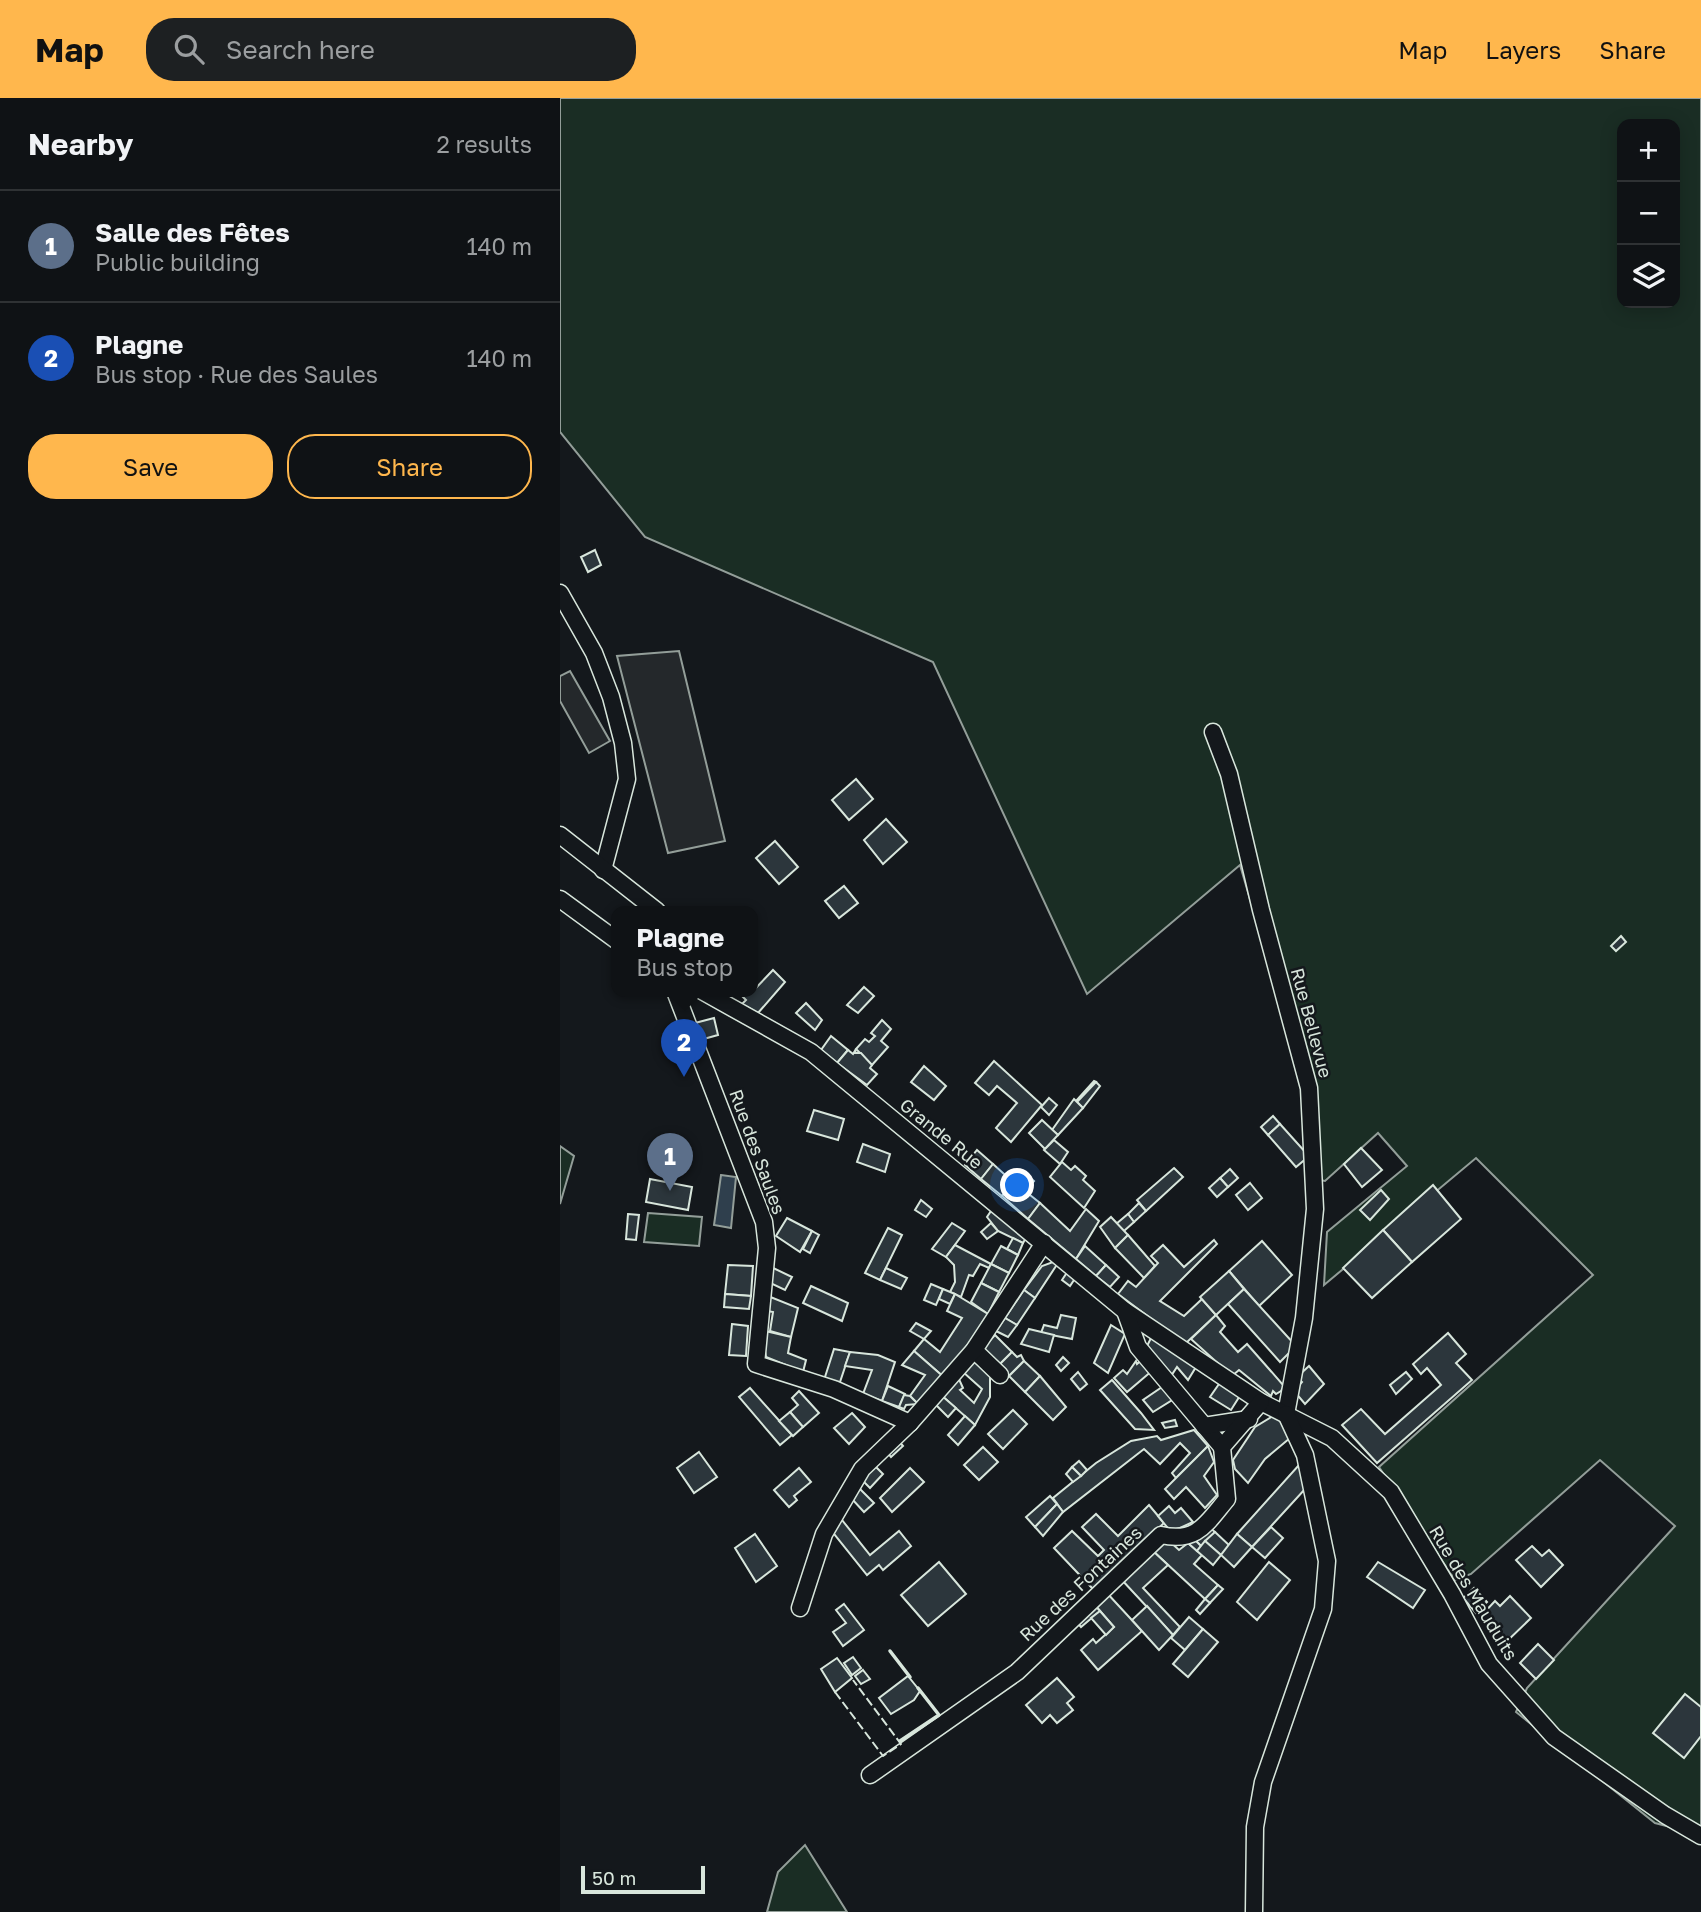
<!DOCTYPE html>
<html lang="en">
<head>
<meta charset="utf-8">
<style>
  :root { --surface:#0f1215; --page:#1d2022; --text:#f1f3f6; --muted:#9b9ea0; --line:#2f3234; --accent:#ffb74d }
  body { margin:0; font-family:"Golos Text",sans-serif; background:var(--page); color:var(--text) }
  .controls { position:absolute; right:21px; top:21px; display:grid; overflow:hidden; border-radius:14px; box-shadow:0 4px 18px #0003 }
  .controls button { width:63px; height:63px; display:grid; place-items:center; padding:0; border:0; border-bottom:2px solid var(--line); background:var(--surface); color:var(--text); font:35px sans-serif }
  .scale { position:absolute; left:21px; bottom:18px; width:124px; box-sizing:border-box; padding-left:7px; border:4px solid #d8e6dc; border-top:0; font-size:19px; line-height:24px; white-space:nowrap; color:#d8e6dc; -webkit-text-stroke:5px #14181c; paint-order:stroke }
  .you { position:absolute; left:458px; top:1088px; width:24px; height:24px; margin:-18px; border:5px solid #fff; border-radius:50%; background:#1a73e8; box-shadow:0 0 0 10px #1a73e833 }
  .badge { display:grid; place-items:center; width:46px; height:46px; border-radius:50%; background:var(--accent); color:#fff; font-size:23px; font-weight:700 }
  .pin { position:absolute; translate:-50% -58px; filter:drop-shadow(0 2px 4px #0008) }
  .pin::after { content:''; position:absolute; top:37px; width:24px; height:21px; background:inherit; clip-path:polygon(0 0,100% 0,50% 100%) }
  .popup { position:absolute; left:51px; top:808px; width:147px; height:91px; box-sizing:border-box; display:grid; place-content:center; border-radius:14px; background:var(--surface); filter:drop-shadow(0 2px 5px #0005); font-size:23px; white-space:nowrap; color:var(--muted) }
  .popup b { font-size:26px; color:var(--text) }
  .popup::after { content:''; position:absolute; left:50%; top:100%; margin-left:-14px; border:14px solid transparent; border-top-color:var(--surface) }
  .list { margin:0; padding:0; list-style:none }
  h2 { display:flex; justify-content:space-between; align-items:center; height:91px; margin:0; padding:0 28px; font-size:30px }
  h2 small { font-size:23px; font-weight:400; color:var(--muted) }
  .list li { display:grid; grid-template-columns:46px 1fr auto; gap:21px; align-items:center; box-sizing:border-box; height:112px; padding:0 28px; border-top:2px solid var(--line) }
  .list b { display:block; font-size:26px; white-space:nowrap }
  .list p { margin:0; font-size:23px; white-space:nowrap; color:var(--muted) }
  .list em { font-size:23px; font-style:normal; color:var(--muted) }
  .actions { display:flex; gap:14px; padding:21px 28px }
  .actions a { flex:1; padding:16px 0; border:2px solid var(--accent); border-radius:28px; text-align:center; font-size:24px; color:var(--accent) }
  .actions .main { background:var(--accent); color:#111 }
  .icon { flex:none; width:38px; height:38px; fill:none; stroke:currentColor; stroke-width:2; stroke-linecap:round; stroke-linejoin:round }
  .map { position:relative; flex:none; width:1141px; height:1814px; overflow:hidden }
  header { display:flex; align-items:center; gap:42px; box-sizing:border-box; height:98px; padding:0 35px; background:var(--accent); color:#111 }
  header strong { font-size:33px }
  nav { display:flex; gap:38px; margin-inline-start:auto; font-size:24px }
  .search { width:490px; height:63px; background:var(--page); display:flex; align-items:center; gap:18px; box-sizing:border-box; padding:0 24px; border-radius:28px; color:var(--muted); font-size:26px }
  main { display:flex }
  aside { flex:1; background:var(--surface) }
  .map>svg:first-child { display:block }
  .green { fill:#1a2d24; stroke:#939e99; stroke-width:2; fill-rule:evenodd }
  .parking { fill:#24282b; stroke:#939e99; stroke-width:2 }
  .water { fill:#2f3f4d; stroke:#939e99; stroke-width:2 }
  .building { fill:#2c363c; stroke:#d8e6dc; stroke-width:2 }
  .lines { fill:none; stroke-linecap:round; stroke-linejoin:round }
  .street-casing { stroke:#d8e6dc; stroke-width:19 }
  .street { stroke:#14181c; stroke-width:16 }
  .fence { stroke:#d8e6dc; stroke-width:2; stroke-dasharray:9 3.5; stroke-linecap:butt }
  .wall { stroke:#d8e6dc; stroke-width:3.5 }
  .labels { text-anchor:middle; stroke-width:5; stroke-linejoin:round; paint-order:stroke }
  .street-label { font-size:18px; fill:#d8e6dc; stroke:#14181c }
</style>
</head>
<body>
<header>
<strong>Map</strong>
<div class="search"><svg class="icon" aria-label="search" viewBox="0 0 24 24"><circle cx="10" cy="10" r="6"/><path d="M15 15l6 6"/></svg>Search here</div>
<nav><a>Map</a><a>Layers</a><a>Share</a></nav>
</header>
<main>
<aside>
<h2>Nearby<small>2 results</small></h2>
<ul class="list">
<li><span class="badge" style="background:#5c6f8a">1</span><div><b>Salle des Fêtes</b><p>Public building</p></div><em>140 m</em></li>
<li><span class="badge" style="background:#1a4fb4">2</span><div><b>Plagne</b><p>Bus stop · Rue des Saules</p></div><em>140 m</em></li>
</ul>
<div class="actions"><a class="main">Save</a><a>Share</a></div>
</aside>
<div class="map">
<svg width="1141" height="1814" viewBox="0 0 1141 1814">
  <rect width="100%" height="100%" fill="#14181c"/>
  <g class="green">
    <path d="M0 0H1141V1737L1095 1725 956 1614 967 1590 1115 1428 1040 1362 911 1476 895 1482 819 1369 1033 1177 916 1060 764 1187 767 1134 847 1068 818 1035 765 1083 749 1080 743 1001 732 945 680 767 527 896 373 564 85 439 0 334ZM1062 26H1115V205H1062Z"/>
    <path d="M0 1048 14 1058 0 1106Z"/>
    <path d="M88 1115 142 1119 139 1148 84 1144Z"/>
    <path d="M245 1747 287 1814H207L218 1774Z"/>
  </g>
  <g class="parking">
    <path d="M119 553 165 743 108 755 57 558Z"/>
    <path d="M10 573 50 643 29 655 0 603V578Z"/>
  </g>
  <path class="water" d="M161 1077 176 1079 171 1130 154 1127Z"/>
  <g class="building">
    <path d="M35 452 41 467 28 474 21 459Z"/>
    <path d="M296 681 313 701 289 722 272 702Z"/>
    <path d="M326 721 347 744 323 766 304 742Z"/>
    <path d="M215 743 238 769 219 786 196 760Z"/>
    <path d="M284 788 298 805 279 820 265 803Z"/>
    <path d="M1061 838 1066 844 1056 853 1051 848Z"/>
    <path d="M213 872 225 884 198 915 182 906 186 902 177 893H193Z"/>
    <path d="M304 889 314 898 298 915 287 907Z"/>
    <path d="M246 905 262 922 255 932 236 915Z"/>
    <path d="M154 920 158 937 140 942 135 925Z"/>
    <path d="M322 922 331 931 321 943 328 949 312 967 296 951 305 941 309 944 315 938 311 935Z"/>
    <path d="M271 938 288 952 277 965 261 952Z"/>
    <path d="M296 951 295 955H301L312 967 310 970 317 976 307 987 277 965 288 952 293 956Z"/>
    <path d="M434 963 482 1007 451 1044 436 1030 457 1005 437 988 429 997 415 985Z"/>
    <path d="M364 968 386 988 374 1002 351 984Z"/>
    <path d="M534 983 536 984 517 1004 516 1003Z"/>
    <path d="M536 984 540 988 523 1010 517 1004Z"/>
    <path d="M489 1000 497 1007 489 1017 481 1009Z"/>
    <path d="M514 1001 523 1010 498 1037 492 1032Z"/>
    <path d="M254 1012 284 1021 278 1042 247 1033Z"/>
    <path d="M713 1018 720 1026 708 1037 701 1029Z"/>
    <path d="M482 1022 498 1037 485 1051 469 1035Z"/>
    <path d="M720 1026 747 1056 748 1059 736 1069 708 1037Z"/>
    <path d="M494 1042 508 1054 500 1066 484 1052Z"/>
    <path d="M303 1046 330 1056 325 1074 297 1064Z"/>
    <path d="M801 1050 822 1072 802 1089 784 1066Z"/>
    <path d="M417 1052 433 1066 421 1081 405 1067Z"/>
    <path d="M502 1064 511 1072 515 1068 526 1078 523 1082 535 1093 524 1110 490 1079Z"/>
    <path d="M433 1066 454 1085 442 1098 421 1081Z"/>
    <path d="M614 1070 623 1079 586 1113 577 1102Z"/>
    <path d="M670 1071 678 1080 668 1089 660 1080Z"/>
    <path d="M464 1074 474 1083 465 1093 480 1105 468 1121 442 1098Z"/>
    <path d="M660 1080 668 1089 657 1099 649 1090Z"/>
    <path d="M90 1081 132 1089 128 1112 86 1104Z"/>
    <path d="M690 1085 702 1100 688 1112 676 1097Z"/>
    <path d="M873 1087 901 1121 852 1164 823 1132Z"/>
    <path d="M821 1092 829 1101 810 1122 800 1112Z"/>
    <path d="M361 1102 372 1111 366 1119 355 1112Z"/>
    <path d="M480 1105 510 1133 526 1111 539 1123 516 1161 468 1121Z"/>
    <path d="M579 1105 586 1113 574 1124 568 1116Z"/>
    <path d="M433 1110 467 1138 463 1145 438 1133 427 1119Z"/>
    <path d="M68 1116 79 1117 76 1142 66 1141Z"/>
    <path d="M568 1116 574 1124 564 1133 556 1126Z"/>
    <path d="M551 1119 568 1137 555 1150 540 1129Z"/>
    <path d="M227 1120 252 1133 240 1154 216 1138Z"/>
    <path d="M392 1125 405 1133 386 1159 372 1151Z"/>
    <path d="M431 1125 438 1133 427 1141 421 1134Z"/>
    <path d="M328 1130 342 1137 320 1182 305 1175Z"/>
    <path d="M823 1132 852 1164 812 1200 783 1170Z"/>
    <path d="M252 1133 259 1137 250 1155 243 1151Z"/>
    <path d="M568 1137 595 1168 584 1180 555 1150Z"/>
    <path d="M453 1140 463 1145 458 1157 447 1151Z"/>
    <path d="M654 1142 657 1146 600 1203 624 1218 642 1201 656 1217 625 1246 558 1196 568 1183 576 1189 598 1165 591 1158 603 1147 624 1169Z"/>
    <path d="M702 1143 732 1177 699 1208 669 1173Z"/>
    <path d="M395 1147 431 1166 429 1170 420 1166 413 1178 409 1177 401 1199 390 1194 395 1184 394 1167 386 1159Z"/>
    <path d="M441 1148 458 1157 449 1175 431 1166Z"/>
    <path d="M525 1148 546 1167 536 1178 516 1161Z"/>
    <path d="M493 1164 498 1165 475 1200 464 1192 482 1168Z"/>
    <path d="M431 1166 449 1175 439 1194 421 1185Z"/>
    <path d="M168 1167 193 1168 191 1198 165 1196Z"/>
    <path d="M546 1167 559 1179 550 1189 536 1178Z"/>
    <path d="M209 1168 232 1179 225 1192 206 1183Z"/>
    <path d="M326 1170 347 1180 341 1191 320 1182Z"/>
    <path d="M508 1173 516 1179 510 1188 502 1182Z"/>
    <path d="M669 1173 684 1191 656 1217 640 1199Z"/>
    <path d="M421 1185 439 1194 428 1216 411 1204Z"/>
    <path d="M371 1186 383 1191 376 1207 364 1202Z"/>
    <path d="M251 1188 288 1205 282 1223 243 1205Z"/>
    <path d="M383 1191 395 1196 390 1206 379 1201Z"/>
    <path d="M684 1191 736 1248 720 1264 668 1206Z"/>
    <path d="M464 1192 475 1200 457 1227 445 1220Z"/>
    <path d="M165 1196 191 1198 189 1211 164 1209Z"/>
    <path d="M203 1196 238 1210 231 1239 210 1233 213 1214 202 1212Z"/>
    <path d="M395 1196 428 1216 386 1281 354 1253 364 1241 380 1254 402 1220 387 1213Z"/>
    <path d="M501 1217 516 1220 512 1241 481 1235 484 1227 497 1230Z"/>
    <path d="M656 1217 665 1228 660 1234 678 1254 687 1246 724 1288 721 1293 716 1296 713 1293 711 1298 679 1272 672 1278 631 1241Z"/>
    <path d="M445 1220 457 1227 448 1239 436 1233Z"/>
    <path d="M356 1225 371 1233 364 1241 350 1233Z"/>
    <path d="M172 1226 188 1228 186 1258 169 1257Z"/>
    <path d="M551 1227 565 1236 548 1275 534 1265Z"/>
    <path d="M469 1231 494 1237 489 1254 461 1246Z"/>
    <path d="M201 1232 231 1239 228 1255 246 1262 243 1274 206 1259Z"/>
    <path d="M888 1235 906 1256 896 1265 912 1282 817 1365 782 1327 801 1311 825 1336 881 1287 867 1270 861 1276 853 1266Z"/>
    <path d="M435 1237 452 1254 438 1268 422 1251Z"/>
    <path d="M592 1238 636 1269 628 1282 617 1269 611 1278 586 1250Z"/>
    <path d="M274 1251 290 1254 279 1287 264 1282Z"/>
    <path d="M354 1253 386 1281 358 1306 350 1298 365 1277 342 1267Z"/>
    <path d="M290 1254 318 1257 335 1264 322 1303 303 1296 312 1272 285 1268Z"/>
    <path d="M452 1254 457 1259 461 1257 464 1263 449 1278 438 1268Z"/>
    <path d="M503 1259 509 1265 501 1273 496 1267Z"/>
    <path d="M583 1261 593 1272 567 1294 554 1280 563 1272 567 1276 576 1263 577 1266Z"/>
    <path d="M414 1262 430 1275V1299L415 1327 381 1297 398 1279 403 1290 400 1292 414 1305 422 1291 403 1274Z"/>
    <path d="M464 1263 480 1278 465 1294 449 1278Z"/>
    <path d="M749 1268 764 1286 745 1306 734 1293 742 1284 737 1279Z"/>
    <path d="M518 1274 527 1286 520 1292 511 1281Z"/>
    <path d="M846 1274 852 1281 836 1296 830 1287Z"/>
    <path d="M480 1278 506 1309 493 1322 465 1294Z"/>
    <path d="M552 1282 581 1315 594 1332 575 1331 540 1292Z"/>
    <path d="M661 1283 681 1296 671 1312 650 1299Z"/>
    <path d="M605 1287 617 1299 593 1314 583 1302Z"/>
    <path d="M328 1288 345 1296 339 1309 322 1303Z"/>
    <path d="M190 1290 232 1337 220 1347 179 1299Z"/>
    <path d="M239 1293 259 1315 243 1329 230 1314 238 1307 232 1300Z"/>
    <path d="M344 1297 350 1298 358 1306 346 1307 344 1311 339 1309Z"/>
    <path d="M381 1297 396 1310 388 1319 374 1305Z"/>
    <path d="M453 1312 467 1326 443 1351 428 1336Z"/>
    <path d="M230 1314 243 1329 233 1338 219 1323Z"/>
    <path d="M292 1315 305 1329 289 1346 274 1330Z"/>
    <path d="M405 1318 415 1327 398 1347 388 1337Z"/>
    <path d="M713 1318 720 1321 730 1340 705 1361 688 1385 675 1371 673 1362 695 1329Z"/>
    <path d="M615 1322 617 1328 605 1330 602 1325Z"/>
    <path d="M634 1332 648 1348 616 1380 612 1375 630 1355 620 1345 600 1366 584 1351 503 1414 493 1400 536 1365 571 1343 597 1338 601 1342Z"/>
    <path d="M338 1342 343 1348 331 1359 327 1354Z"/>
    <path d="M648 1348 654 1364 644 1378 657 1397 645 1410 626 1389 614 1401 605 1391Z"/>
    <path d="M423 1349 438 1364 419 1382 404 1367Z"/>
    <path d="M139 1354 157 1379 134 1395 117 1370Z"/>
    <path d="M519 1363 527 1372 521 1378 512 1369Z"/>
    <path d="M314 1367 323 1376 310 1390 303 1383Z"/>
    <path d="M739 1367 746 1390 692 1449 677 1436Z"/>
    <path d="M512 1369 521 1378 513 1384 506 1376Z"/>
    <path d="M239 1370 251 1384 234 1398 237 1402 229 1409 214 1392Z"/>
    <path d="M350 1370 364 1384 332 1414 320 1400Z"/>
    <path d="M298 1389 314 1405 304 1414 291 1400Z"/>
    <path d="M490 1398 497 1406 475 1429 466 1419Z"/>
    <path d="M497 1406 503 1414 483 1438 475 1429Z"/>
    <path d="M589 1407 604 1425 533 1491 494 1450 512 1433 538 1458 544 1452 522 1429 536 1416 558 1438Z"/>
    <path d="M609 1408 615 1415 621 1410 633 1424 611 1434 598 1418Z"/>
    <path d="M278 1417 310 1457 339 1433 351 1448 323 1472 319 1467 307 1477 271 1432Z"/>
    <path d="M649 1429 655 1434 641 1448 635 1442Z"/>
    <path d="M711 1429 723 1440 705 1460 692 1449Z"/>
    <path d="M655 1434 670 1448 661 1457 645 1443Z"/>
    <path d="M195 1436 217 1468 196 1484 175 1450Z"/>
    <path d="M677 1436 692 1449 674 1469 661 1457Z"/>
    <path d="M607 1441 619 1452 628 1445 642 1457 634 1466 658 1487 645 1501 593 1453Z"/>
    <path d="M635 1442 641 1448 637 1453 628 1445Z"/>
    <path d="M645 1443 661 1457 653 1467 637 1453Z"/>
    <path d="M972 1448 982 1458 989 1452 1003 1467 981 1489 956 1462Z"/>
    <path d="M593 1453 608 1467 583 1490 620 1529 613 1537 561 1481Z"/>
    <path d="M379 1464 406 1496 368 1528 341 1497Z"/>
    <path d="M709 1464 730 1482 697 1522 677 1504Z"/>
    <path d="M818 1464 865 1492 853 1510 807 1479Z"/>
    <path d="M658 1487 663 1491 650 1505 645 1501Z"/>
    <path d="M914 1490 927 1504 916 1515 903 1500Z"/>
    <path d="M546 1494 582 1533 538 1572 521 1552 533 1541 536 1545 554 1529 533 1505Z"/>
    <path d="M950 1498 971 1520 943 1547 920 1519 935 1503 940 1508Z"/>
    <path d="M645 1501 650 1505 640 1516 636 1512Z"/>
    <path d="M533 1505 540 1513 521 1529 515 1522Z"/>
    <path d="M284 1506 304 1532 283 1548 273 1534 286 1525 276 1512Z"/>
    <path d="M587 1508 613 1537 599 1552 572 1522Z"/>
    <path d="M540 1513 554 1529 546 1537 531 1520Z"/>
    <path d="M629 1519 643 1531 625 1552 611 1540Z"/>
    <path d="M643 1531 658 1544 628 1579 613 1566Z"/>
    <path d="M978 1546 994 1562 976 1581 960 1565Z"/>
    <path d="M293 1559 301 1570 292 1577 284 1565Z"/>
    <path d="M277 1560 292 1580 275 1594 261 1571Z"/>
    <path d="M303 1572 310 1581 301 1586 295 1578Z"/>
    <path d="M348 1578 360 1593 354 1602 331 1616 319 1600Z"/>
    <path d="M497 1580 514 1599 507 1605 513 1612 497 1625 490 1617 482 1625 466 1607Z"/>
    <path d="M1125 1596 1141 1609V1638L1124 1660 1093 1635Z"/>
  </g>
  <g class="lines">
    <defs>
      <g id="street">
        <path d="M0 495 34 555 51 599 63 645 67 681 43 772"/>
        <path d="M653 634 669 676 701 812 749 990 755 1111 744 1220 726 1316"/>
        <path d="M0 737 97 813"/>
        <path d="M0 801 56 842"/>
        <path d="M115 893 204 1124 207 1150 196 1266 274 1291 350 1325"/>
        <path d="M142 893 251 954 565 1213 701 1304 772 1340 831 1394 892 1496 929 1566 994 1639 1105 1717 1141 1738"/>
        <path d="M565 1213 578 1249 662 1349"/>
        <path d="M414 1252 440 1277"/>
        <path d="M644 1328 689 1321"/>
        <path d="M240 1510 264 1436 302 1371 350 1325 414 1252 484 1145"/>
        <path d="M310 1677 457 1574 601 1437C637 1445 646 1426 667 1401L662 1349 701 1304"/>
        <path d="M694 1814 695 1729 703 1684 763 1511 767 1463 745 1357 726 1316"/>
      </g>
    </defs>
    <use href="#street" class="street-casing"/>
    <use href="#street" class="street"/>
    <path class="fence" d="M275 1594 323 1658 341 1646 293 1582"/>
    <g class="wall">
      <path d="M330 1553 350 1579"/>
      <path d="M340 1643 379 1617 358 1590"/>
    </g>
  </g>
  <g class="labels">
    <g class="street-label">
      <text transform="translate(751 925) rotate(75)" y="6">Rue Bellevue</text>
      <text transform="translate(381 1036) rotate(39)" y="6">Grande Rue</text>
      <text transform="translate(197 1054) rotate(70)" y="6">Rue des Saules</text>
      <text transform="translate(521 1486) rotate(-43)" y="6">Rue des Fontaines</text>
      <text transform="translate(913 1495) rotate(59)" y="6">Rue des Mauduits</text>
    </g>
  </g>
</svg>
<div class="controls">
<button>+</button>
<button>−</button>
<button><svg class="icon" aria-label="layers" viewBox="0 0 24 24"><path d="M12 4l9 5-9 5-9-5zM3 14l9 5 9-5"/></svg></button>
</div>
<div class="scale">50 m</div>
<div class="you"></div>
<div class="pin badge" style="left:110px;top:1093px;background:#5c6f8a">1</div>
<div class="pin badge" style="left:124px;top:979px;background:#1a4fb4">2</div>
<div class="popup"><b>Plagne</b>Bus stop</div>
</div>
</main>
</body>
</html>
